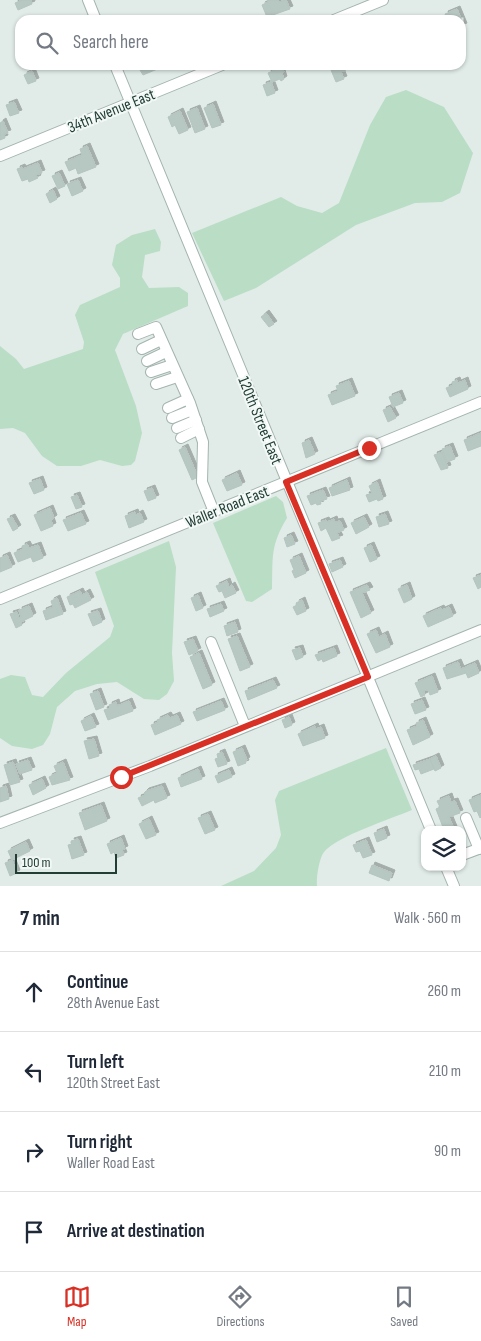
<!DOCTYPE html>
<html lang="en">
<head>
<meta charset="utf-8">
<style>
  :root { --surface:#fff; --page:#f6f6f7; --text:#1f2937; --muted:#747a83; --line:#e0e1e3; --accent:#d93025 }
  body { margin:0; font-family:"Sofia Sans Condensed",sans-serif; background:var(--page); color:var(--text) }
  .controls { position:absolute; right:15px; bottom:15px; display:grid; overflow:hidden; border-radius:10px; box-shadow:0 1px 4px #0004 }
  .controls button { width:45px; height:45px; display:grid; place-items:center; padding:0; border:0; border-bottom:1px solid var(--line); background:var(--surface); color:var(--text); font:25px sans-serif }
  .scale { position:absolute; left:15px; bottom:12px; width:102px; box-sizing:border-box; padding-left:5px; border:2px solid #213d36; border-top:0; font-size:14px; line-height:18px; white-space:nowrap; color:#213d36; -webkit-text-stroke:4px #f2f8f5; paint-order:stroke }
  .stop { position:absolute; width:15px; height:15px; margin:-11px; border:4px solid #d93025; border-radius:50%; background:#fff }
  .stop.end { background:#d93025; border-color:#fff; box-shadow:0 1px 5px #0008 }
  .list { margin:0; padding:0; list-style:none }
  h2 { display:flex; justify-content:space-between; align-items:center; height:65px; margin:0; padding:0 20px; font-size:21px }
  h2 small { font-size:16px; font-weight:400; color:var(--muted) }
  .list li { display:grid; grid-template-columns:32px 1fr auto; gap:15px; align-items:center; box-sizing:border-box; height:80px; padding:0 20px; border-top:1px solid var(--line) }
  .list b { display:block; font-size:19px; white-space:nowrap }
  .list p { margin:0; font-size:16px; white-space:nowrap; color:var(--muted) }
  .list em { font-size:16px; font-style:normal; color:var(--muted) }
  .icon { flex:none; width:28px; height:28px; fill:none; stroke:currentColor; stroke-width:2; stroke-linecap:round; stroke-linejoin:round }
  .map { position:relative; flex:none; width:481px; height:886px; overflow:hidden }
  .search { position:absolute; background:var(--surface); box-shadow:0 1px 4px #0004; left:15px; right:15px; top:15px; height:55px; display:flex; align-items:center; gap:12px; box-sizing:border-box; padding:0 18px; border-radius:15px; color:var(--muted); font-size:19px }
  .sheet { height:385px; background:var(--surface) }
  nav { display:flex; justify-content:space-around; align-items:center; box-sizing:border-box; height:70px; border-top:1px solid var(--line); background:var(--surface); font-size:14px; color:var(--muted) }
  nav a { display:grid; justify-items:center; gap:2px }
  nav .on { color:var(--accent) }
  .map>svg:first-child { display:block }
  .green { fill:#baddc5 }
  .building { fill:#b7c7c1; stroke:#b4c5bf; filter:url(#shadow) }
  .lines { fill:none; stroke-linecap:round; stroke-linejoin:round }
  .minor-casing { stroke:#a4b4af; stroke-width:12 }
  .minor { stroke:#fff; stroke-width:10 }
  .route { stroke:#d93025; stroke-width:6 }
  .labels { text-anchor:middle; stroke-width:4; stroke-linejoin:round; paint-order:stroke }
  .street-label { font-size:16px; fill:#213d36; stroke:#f2f8f5 }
</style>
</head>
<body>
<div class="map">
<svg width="481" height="886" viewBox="0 0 481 886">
  <defs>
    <filter id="shadow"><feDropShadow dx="3" dy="-3" stdDeviation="0" flood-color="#0004"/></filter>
  </defs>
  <rect width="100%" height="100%" fill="#e1ece8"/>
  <g class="green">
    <path d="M406 90 444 107 473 153 460 193 442 202 415 203 356 225 256 288 224 301 192 233 281 197 297 206 322 213 339 203 370 125 386 97Z"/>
    <path d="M155 229 161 242 160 251 145 255 142 277 149 288 179 287 188 293V306L123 334 115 350 136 406 142 433 135 461 131 465 122 466 100 460 81 466H57L42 456 25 433 13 428 0 429V346L16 359 24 369 83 349 84 342 75 315 80 305 120 287V278L112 265 116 245 132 235Z"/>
    <path d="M276 496 283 502 287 518C270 546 273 557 272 589L252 602 246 601 213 523Z"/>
    <path d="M169 541 176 567 172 653 174 681 167 694 159 700 144 699 117 682 97 684 75 691 57 707 50 734 43 745 32 749 12 746 0 738V679L11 675 25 677 32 695 43 697 66 673 110 637 114 626 95 572Z"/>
    <path d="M386 748 412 810C391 819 337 836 324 852 319 858 316 879 317 886H221L254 871 276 848 281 835 275 800 279 791Z"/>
  </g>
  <g class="building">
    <path d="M22 0H31L32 4 18 10 15 3Z"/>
    <path d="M267 0H278L279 2 286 0 290 9 267 17 262 5 268 2Z"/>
    <path d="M457 9 464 26 461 27V20H447L445 14Z"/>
    <path d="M137 65H167L143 75Z"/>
    <path d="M334 65H343L346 70 341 72 344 79 336 82 331 70 335 69Z"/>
    <path d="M277 67 278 69 282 67 284 72 282 73 284 79 281 81 280 79 272 82 268 73 275 70 274 68Z"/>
    <path d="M32 71 36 81 28 84 24 75Z"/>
    <path d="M271 82 275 93 267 96 263 85Z"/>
    <path d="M14 102 19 113 10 116 6 105Z"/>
    <path d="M213 104 221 125 212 128 204 108Z"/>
    <path d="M197 108 205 129 195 133 187 112Z"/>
    <path d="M180 111 188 130 179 134 175 125 172 127 168 117Z"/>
    <path d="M3 121 8 133 4 134 5 138 0 140V123Z"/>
    <path d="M87 146 96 167 78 174 76 168 69 171 65 162 82 155 80 149Z"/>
    <path d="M38 163 42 173 36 175 38 178 29 182 28 179 22 181 17 169 22 167 23 169Z"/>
    <path d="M59 173 65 186 58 189 52 176Z"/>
    <path d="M78 180 83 191 72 196 67 184Z"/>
    <path d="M53 190 57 199 50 203 46 194Z"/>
    <path d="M266 313 274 324 269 327 261 317Z"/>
    <path d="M457 380 458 383 465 380 468 389 450 397 446 388 453 385 452 382Z"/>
    <path d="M349 381 355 396 332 405 328 395 338 391 336 386Z"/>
    <path d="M399 393 403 403 393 407 389 397Z"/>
    <path d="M390 407 396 418 388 422 383 410Z"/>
    <path d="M481 433V446L468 451 464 440Z"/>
    <path d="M309 440 315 454 306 458 302 443Z"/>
    <path d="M450 446 455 459 447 462 442 449Z"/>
    <path d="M185 447 198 477 192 480 179 450Z"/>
    <path d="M442 452 448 468 441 470 434 455Z"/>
    <path d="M237 473 242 485 227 491 222 480Z"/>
    <path d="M40 479 44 490 34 494 29 483Z"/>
    <path d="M347 480 350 490 332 496 329 488Z"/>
    <path d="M377 482 383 499 378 501 377 499 369 502 366 495 372 493 369 486Z"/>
    <path d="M152 488 156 498 148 501 144 491Z"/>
    <path d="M323 490 327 499 320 501 321 504 317 505 316 503 311 505 307 496Z"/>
    <path d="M77 495 82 507 76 509 71 497Z"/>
    <path d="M50 508 54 518 51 520 53 526 41 531 34 515Z"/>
    <path d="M135 512 136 515 140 513 144 522 129 528 125 516Z"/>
    <path d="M81 513 86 524 68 531 63 520Z"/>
    <path d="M385 514 389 524 379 527 376 517Z"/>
    <path d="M12 517 18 528 13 531 7 519Z"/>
    <path d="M364 517 369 527 356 534 351 523Z"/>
    <path d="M334 519 335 522 340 521 344 530 337 533 340 538 332 541 326 528 321 531 318 523 326 520 327 522Z"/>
    <path d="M291 535 295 544 287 547 284 538Z"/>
    <path d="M27 544 29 548 38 545 43 558 33 562 31 557 18 562 14 553 23 549 22 546Z"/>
    <path d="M371 545 377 559 370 562 364 548Z"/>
    <path d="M7 555 12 567 0 572V558Z"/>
    <path d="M299 556 306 573 295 578 292 571 294 570 290 560Z"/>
    <path d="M340 560 343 567 332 572 329 564Z"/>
    <path d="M481 575V587L478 589 473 578Z"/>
    <path d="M227 581 229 587 232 585 236 593 225 598 222 591 219 592 216 586Z"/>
    <path d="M367 585 370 590 362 593 371 613 361 618 350 592Z"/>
    <path d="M407 585 412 599 404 603 398 589Z"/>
    <path d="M80 591 82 595 87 592 91 600 75 608 73 604 70 605 67 597Z"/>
    <path d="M198 595 203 608 196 611 191 598Z"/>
    <path d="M57 598 63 614 46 620 43 611 53 607 51 601Z"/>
    <path d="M302 600 306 611 297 615 293 607 297 605 296 603Z"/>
    <path d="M221 604 224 611 210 617 207 609Z"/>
    <path d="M29 606 33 616 21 622 22 625 16 628 10 614 17 612 19 618 21 617 19 610Z"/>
    <path d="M449 607 453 616 428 627 423 616 441 608 442 610Z"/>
    <path d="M98 611 102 622 93 626 88 614Z"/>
    <path d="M235 622 238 632 227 636 224 626Z"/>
    <path d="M376 630 379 637 385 634 390 647 376 653 367 634Z"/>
    <path d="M237 636 250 667 240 671 228 639Z"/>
    <path d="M193 639 198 651 189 655 184 642Z"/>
    <path d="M300 648 303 657 296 660 292 650Z"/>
    <path d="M334 648 337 656 323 662 322 659 318 661 315 655Z"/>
    <path d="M199 653 212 685 203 689 190 657Z"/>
    <path d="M458 662 461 669 475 663 479 673 468 678 466 673 447 679 443 668Z"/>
    <path d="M432 676 438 692 430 695 428 690 423 691 425 695 421 697 415 683Z"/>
    <path d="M273 680 277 688 248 700 245 691Z"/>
    <path d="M98 691 104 707 96 710 90 694Z"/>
    <path d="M422 700 426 710 415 714 411 704Z"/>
    <path d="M129 701 133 711 108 720 104 710 110 708 109 705 116 702 117 706Z"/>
    <path d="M221 701 225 710 197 721 193 712Z"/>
    <path d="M168 715 170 718 177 715 181 724 155 735 151 725 158 722 157 720Z"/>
    <path d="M91 716 96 727 85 731 81 721Z"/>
    <path d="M289 717 292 725 285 728 282 720Z"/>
    <path d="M423 720 430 737 413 745 407 730 417 726 416 723Z"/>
    <path d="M315 726 316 729 321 727 325 738 303 746 298 734Z"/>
    <path d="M94 739 99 756 89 759 84 741Z"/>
    <path d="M242 748 247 760 245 761 246 763 238 766 233 752Z"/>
    <path d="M222 752 227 764 218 767 215 759 218 758 217 754Z"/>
    <path d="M436 756 441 768 435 771 430 759Z"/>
    <path d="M430 759 434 769 421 774 419 769 415 770 413 765Z"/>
    <path d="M28 760 32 770 20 774 16 764Z"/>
    <path d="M13 762 20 782 10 785 4 765Z"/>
    <path d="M63 762 70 780 52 785 49 777 57 773 54 766Z"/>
    <path d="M198 769 202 779 181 787 178 778Z"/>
    <path d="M229 770 232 777 218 783 215 776Z"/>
    <path d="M42 779 46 788 33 795 29 785Z"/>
    <path d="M6 786 9 799 0 802V788Z"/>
    <path d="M162 786 167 798 155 803 154 800 142 806 138 798 145 795 144 793 146 791Z"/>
    <path d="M481 795V817L480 818 477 811 474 812 469 800Z"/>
    <path d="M449 796 451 802 455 801 460 813 449 817 454 829 444 830 436 809 440 807 437 801Z"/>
    <path d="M101 805 107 821 85 830 79 813Z"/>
    <path d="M208 814 215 830 205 834 198 818Z"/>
    <path d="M149 819 156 835 146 839 139 824Z"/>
    <path d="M384 829 387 838 377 842 374 833Z"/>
    <path d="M121 838 125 849 122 850 124 855 116 858 114 852 111 854 107 844Z"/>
    <path d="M78 839 84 855 72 859 68 845 72 844 71 841Z"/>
    <path d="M366 840 372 855 363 858 360 851 356 852 353 845Z"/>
    <path d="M26 842 30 851 12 860 8 851Z"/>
    <path d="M12 860 17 873 10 876 5 863Z"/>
    <path d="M372 865 392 873 389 881 369 873Z"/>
  </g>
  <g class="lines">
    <defs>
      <g id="minor">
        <path d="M88 0 96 20"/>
        <path d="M334 20 383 0"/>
        <path d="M115 65 431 830"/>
        <path d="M0 156 222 65"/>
        <path d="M138 334 156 327 190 403 203 442 202 482 214 512"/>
        <path d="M142 349 161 340"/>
        <path d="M147 361 166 352"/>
        <path d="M151 372 172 365"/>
        <path d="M156 384 177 377"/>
        <path d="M168 408 188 399"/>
        <path d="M172 418 192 410"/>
        <path d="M177 428 196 420"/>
        <path d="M181 438 199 429"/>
        <path d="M0 599 481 402"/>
        <path d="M211 642 245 726"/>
        <path d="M466 818 479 849"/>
        <path d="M0 823 150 766 481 630"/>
        <path d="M462 855 481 848"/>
        <path d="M446 867 454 886"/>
      </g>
    </defs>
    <use href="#minor" class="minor-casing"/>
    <use href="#minor" class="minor"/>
  </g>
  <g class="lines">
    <path class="route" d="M121 777 368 677 286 482 369 448"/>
  </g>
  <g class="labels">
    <g class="street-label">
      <text transform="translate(111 110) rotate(-22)" y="6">34th Avenue East</text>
      <text transform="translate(261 420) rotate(68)" y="6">120th Street East</text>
      <text transform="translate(227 506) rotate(-22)" y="6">Waller Road East</text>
    </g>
  </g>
</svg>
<div class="controls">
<button><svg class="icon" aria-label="layers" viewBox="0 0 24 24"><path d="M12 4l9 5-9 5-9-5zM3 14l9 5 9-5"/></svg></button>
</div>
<div class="scale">100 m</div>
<div class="stop" style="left:121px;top:777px"></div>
<div class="stop end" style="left:369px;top:448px"></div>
<div class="search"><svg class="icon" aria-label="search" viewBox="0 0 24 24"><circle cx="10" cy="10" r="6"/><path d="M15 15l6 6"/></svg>Search here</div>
</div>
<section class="sheet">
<h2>7 min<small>Walk · 560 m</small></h2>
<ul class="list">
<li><svg class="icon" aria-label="ahead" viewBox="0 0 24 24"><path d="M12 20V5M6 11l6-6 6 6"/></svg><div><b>Continue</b><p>28th Avenue East</p></div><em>260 m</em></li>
<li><svg class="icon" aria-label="left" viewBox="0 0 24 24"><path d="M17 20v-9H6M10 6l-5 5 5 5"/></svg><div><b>Turn left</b><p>120th Street East</p></div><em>210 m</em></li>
<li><svg class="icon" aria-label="right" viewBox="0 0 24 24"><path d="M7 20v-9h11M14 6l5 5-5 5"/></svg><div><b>Turn right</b><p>Waller Road East</p></div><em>90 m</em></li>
<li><svg class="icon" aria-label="arrive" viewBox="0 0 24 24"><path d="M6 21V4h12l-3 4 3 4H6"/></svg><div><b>Arrive at destination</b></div></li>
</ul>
</section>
<nav>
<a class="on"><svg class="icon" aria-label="map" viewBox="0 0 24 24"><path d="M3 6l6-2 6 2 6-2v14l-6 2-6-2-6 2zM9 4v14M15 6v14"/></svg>Map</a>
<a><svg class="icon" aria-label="directions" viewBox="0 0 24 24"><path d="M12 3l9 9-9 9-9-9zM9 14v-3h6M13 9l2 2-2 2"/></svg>Directions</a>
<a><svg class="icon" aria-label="saved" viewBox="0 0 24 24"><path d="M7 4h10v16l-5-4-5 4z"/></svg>Saved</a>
</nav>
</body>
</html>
